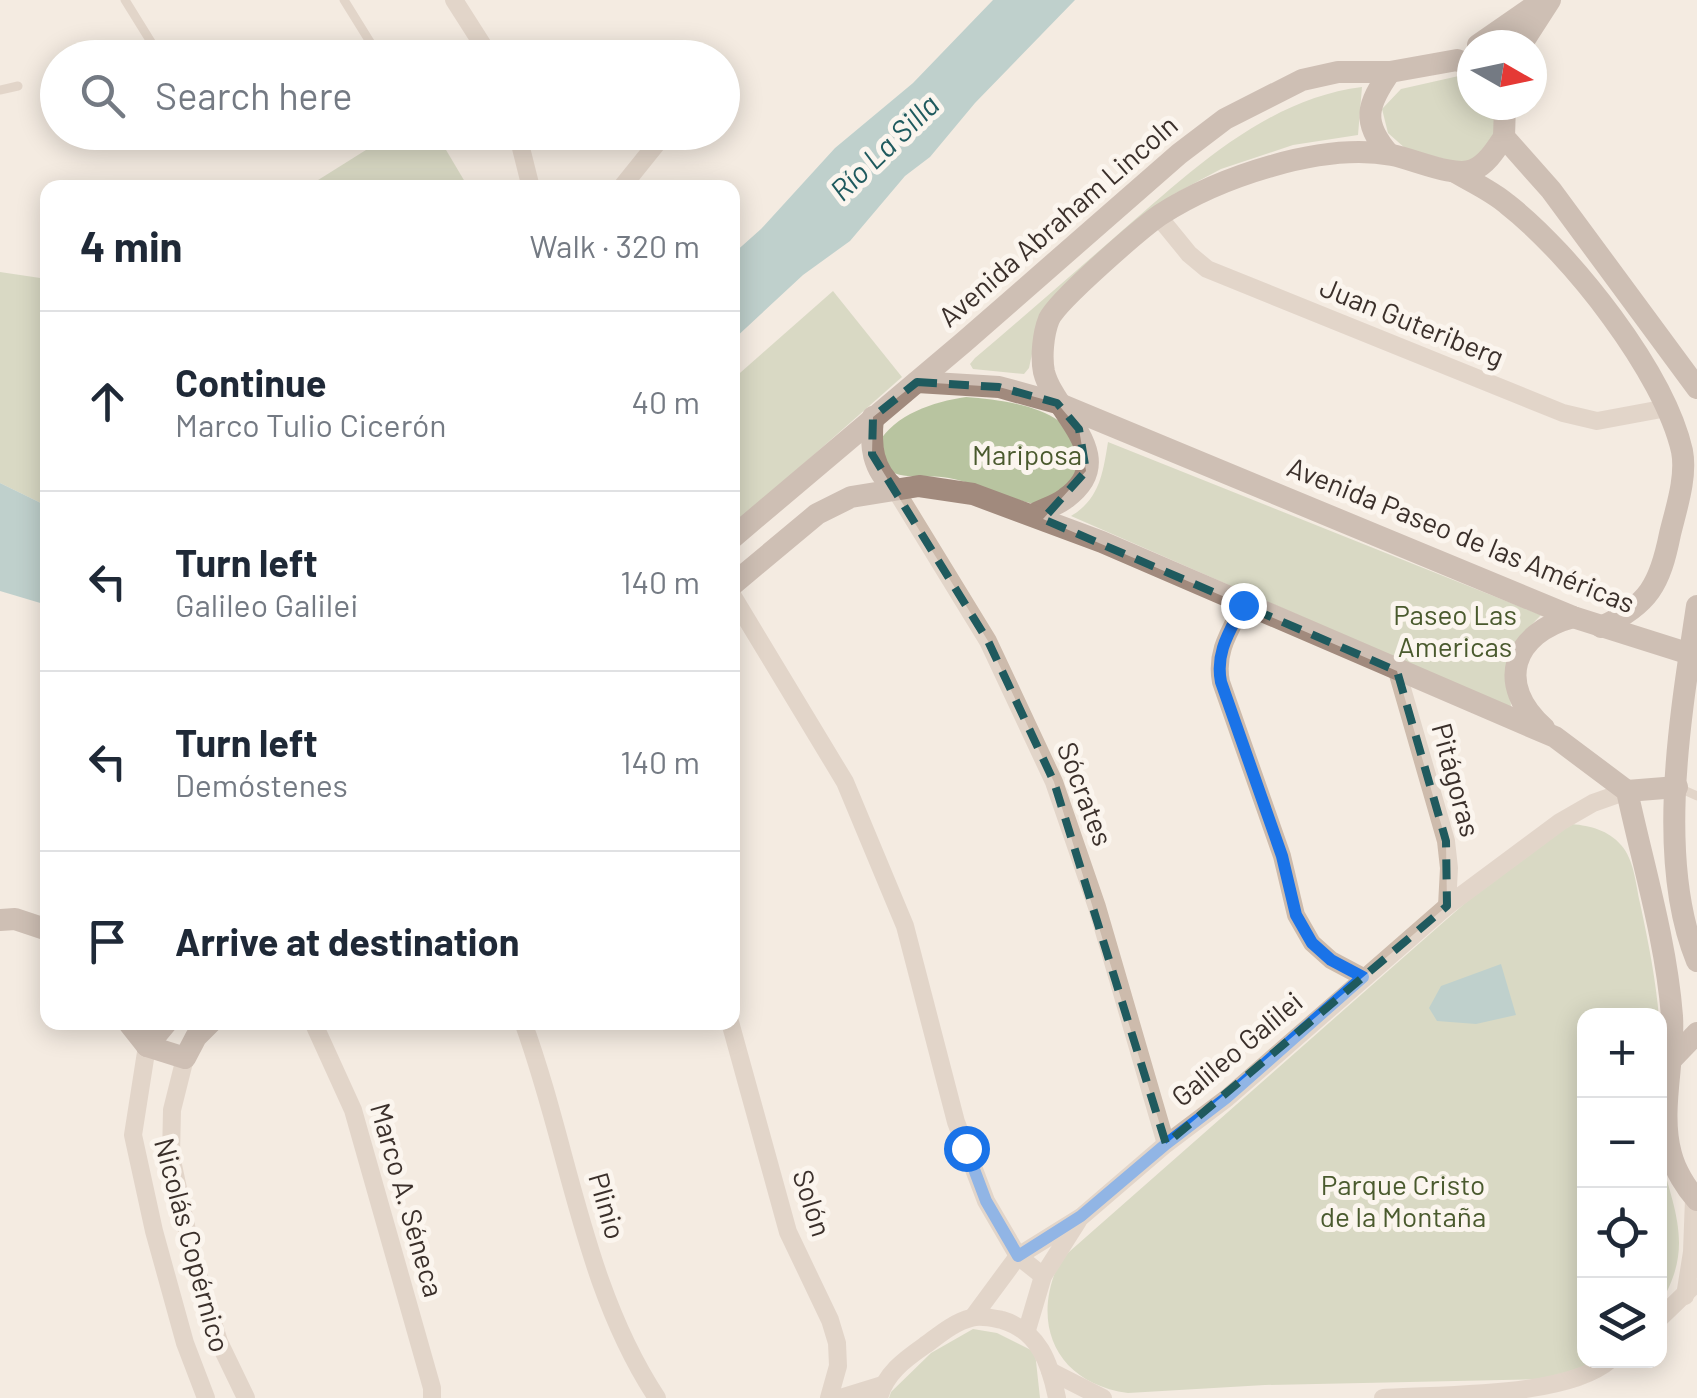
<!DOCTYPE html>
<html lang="en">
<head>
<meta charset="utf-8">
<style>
  :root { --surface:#fff; --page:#f6f6f7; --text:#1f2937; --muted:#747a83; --line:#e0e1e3 }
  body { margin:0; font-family:Barlow,sans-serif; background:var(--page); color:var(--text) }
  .controls { position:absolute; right:30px; bottom:30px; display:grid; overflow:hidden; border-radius:20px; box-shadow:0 5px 25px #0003 }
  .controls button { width:90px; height:90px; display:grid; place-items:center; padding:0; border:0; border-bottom:2px solid var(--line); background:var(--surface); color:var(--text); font:50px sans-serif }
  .compass { position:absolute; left:1457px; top:30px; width:90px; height:90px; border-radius:50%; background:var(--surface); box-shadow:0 5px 25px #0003; rotate:99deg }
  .stop { position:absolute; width:30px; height:30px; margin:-22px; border:8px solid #1a73e8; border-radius:50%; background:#fff }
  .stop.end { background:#1a73e8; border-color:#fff; box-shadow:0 2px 10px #0008 }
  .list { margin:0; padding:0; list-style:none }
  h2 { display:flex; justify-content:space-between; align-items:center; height:130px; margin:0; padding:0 40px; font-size:42px }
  h2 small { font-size:32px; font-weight:400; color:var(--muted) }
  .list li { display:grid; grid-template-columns:65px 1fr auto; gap:30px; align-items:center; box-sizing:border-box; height:180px; padding:0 40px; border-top:2px solid var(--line) }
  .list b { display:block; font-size:38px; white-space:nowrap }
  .list p { margin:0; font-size:32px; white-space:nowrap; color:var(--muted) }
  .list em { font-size:32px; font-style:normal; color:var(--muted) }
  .icon { flex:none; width:55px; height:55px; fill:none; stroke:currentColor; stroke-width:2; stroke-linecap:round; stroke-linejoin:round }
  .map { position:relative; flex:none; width:1697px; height:1398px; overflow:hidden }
  .search { position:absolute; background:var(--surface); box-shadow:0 5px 25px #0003; left:40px; top:40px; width:700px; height:110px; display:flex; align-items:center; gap:25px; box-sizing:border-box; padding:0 35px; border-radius:55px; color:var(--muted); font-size:38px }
  .panel { position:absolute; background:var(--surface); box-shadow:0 5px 25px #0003; left:40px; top:180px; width:700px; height:850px; border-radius:20px }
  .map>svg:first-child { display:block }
  .green { fill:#b8c4a0 }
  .water { fill:#7fb0b2 }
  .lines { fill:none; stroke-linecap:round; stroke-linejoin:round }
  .lane { stroke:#cdbbac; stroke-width:9 }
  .street { stroke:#cdbbac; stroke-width:18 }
  .secondary { stroke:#a18a7d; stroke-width:22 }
  .route { stroke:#1a73e8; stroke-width:12 }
  .marked { fill:none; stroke:#1f5a5e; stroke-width:8; stroke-dasharray:20 12; stroke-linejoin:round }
  .labels { text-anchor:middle; stroke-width:10; stroke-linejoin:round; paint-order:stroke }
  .street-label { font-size:28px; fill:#3b302b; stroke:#fbf5ee }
  .park-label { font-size:28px; fill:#4a5a2e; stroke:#fbf5ee }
  .water-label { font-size:30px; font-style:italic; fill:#1f5a5e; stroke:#fbf5ee }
</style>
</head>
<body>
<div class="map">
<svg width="1697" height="1398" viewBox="0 0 1697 1398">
  <rect width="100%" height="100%" fill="#f4ebe1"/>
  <g class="green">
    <path d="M1472 73V105H1497L1499 135 1475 167 1406 149 1388 133 1382 109 1401 89Z"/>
    <path d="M1362 87 1358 135 1293 145 1221 169 1174 194 1039 321 1029 368 1024 374 973 369 970 364 975 358C1022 318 1069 277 1115 237 1187 175 1264 99 1362 87Z"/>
    <path d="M393 133H436L468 187H307Z"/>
    <path d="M0 272 47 279V506L0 483Z"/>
    <path d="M833 291 902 377 733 526 732 380Z"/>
    <path d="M966 397C1019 401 1105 413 1070 488L1034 504C1005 498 979 484 949 478 926 474 908 481 887 470L878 444C895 414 933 402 966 397Z"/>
    <path d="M1108 442 1541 615C1508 648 1509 663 1511 708L1071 516C1100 499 1103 472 1108 442Z"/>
    <path d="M1572 824C1591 826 1608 830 1621 845 1634 859 1636 885 1640 903 1655 973 1664 1025 1660 1096V1016H1584V1360L1601 1361 1549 1379 1265 1385 1128 1393C1055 1383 1029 1322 1061 1259L1531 845Z"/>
    <path d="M1660 1155C1675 1213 1694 1248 1660 1304Z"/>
    <path d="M973 1329 997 1333 1035 1352 1040 1398H889L891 1392 931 1353Z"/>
  </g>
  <g class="water">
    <path d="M993 0H1075L975 103 930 157 905 176 850 241 803 275 733 340V254L761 229 835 148 913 83Z"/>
    <path d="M0 483 47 506V605L0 591Z"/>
    <path d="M1501 964 1516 1015 1476 1024 1437 1021 1429 1008 1441 986Z"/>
  </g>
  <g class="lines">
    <g class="lane">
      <path d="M125 0 161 58"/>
      <path d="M344 0 380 58"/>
      <path d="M0 90 18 86"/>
      <path d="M295 143 311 132"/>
      <path d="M1677 787 1697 796"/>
    </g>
    <g class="street">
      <path d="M454 0 491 58"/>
      <path d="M517 132 531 188"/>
      <path d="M621 188 666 132"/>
      <path d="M1158 216 1189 254 1207 269 1563 413 1597 421 1667 408"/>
      <path d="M895 489 988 641 1054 782 1097 907 1166 1144"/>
      <path d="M732 595 845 782 905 926 956 1122 986 1201 1018 1256 1043 1276"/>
      <path d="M1243 605C1230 631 1215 652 1221 682L1282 856 1296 915 1312 943 1331 960 1363 977"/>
      <path d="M1397 671 1446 841 1449 868 1447 906"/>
      <path d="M313 1022 353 1110 432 1388V1398"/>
      <path d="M523 1022C569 1147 583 1286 657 1398"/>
      <path d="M730 1022 788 1232 830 1320 837 1343 838 1366 829 1398"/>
      <path d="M147 1046 133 1135 154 1231 185 1343 206 1398"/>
      <path d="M185 1058 172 1110 171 1156 192 1254 219 1342 246 1398"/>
      <path d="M1685 1296 1692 1252 1694 1198"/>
      <path d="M973 1317 1018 1256 1081 1217 1166 1144 1227 1098 1447 906 1560 822 1593 803 1627 791"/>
      <path d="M1660 1318 1692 1287"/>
      <path d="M1027 1330 1043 1276 1078 1221"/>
      <path d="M1050 1371 1103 1398"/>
      <path d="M840 1398 882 1385"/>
      <path d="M879 1398C885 1374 904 1360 924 1346 938 1336 954 1322 971 1318 980 1315 992 1318 1002 1320 1039 1331 1050 1363 1057 1398"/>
      <path d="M1383 1398C1443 1394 1566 1398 1610 1360"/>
    </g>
    <g class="secondary">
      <path d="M1478 45 1543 0"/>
      <path d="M1521 45 1550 0"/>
      <path d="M1505 105 1504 137 1551 190 1697 388"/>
      <path d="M1389 154C1361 122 1367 105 1390 72"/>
      <path d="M1455 172C1472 182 1492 191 1507 204 1571 254 1664 372 1682 451 1687 477 1676 509 1670 534 1660 584 1649 605 1601 627"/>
      <path d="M917 382 999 387 1057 403 1573 617 1690 654"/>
      <path d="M873 417C870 446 872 469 895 489"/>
      <path d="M1033 515C1043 509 1056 506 1066 498 1122 457 1054 413 1044 372 1041 357 1043 334 1049 319 1058 300 1140 229 1160 215 1219 177 1322 142 1392 155 1414 159 1454 178 1473 170 1487 164 1496 149 1504 137"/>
      <path d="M732 538 964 342 1179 154 1225 119 1302 80 1338 72H1390L1457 60 1472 66"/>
      <path d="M732 585 817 514 851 497 919 486 973 494 1102 542 1555 737 1627 791C1643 865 1666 940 1672 1016 1675 1061 1659 1110 1671 1154 1675 1170 1686 1188 1697 1200"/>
      <path d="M1697 606C1681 713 1655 859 1697 961"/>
      <path d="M1544 728C1495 685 1512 633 1573 617"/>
      <path d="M1627 791 1677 787"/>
      <path d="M0 920 15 919 48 930"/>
      <path d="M128 1022 147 1046 185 1058 196 1037 211 1022"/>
      <path d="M147 1046 167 1022"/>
      <path d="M1672 1059 1697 1033"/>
    </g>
  </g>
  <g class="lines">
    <path class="route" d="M966 1148 986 1201 1018 1256 1081 1216 1166 1144 1226 1098 1363 977 1331 960 1312 943 1296 915 1282 856 1221 682C1215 652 1230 631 1243 605"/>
  </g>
  <path d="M0 0H1697V1398H0ZM917 382 999 387 1057 403 1079 429 1086 471 1043 519 1397 671 1446 841 1447 906 1166 1144 1054 782 988 641 872 454 873 417Z" fill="#f4ebe1" fill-opacity=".55" fill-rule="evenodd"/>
  <path class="marked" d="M917 382 999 387 1057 403 1079 429 1086 471 1043 519 1397 671 1446 841 1447 906 1166 1144 1054 782 988 641 872 454 873 417Z"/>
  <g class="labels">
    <g class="street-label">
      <text transform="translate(1058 221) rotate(-41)" y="10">Avenida Abraham Lincoln</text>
      <text transform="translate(1412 322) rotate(22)" y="10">Juan Guteriberg</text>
      <text transform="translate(1461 535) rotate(22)" y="10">Avenida Paseo de las Américas</text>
      <text transform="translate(1456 780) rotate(75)" y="10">Pitágoras</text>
      <text transform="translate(1085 794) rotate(69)" y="10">Sócrates</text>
      <text transform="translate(1237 1049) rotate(-40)" y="10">Galileo Galilei</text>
      <text transform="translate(407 1200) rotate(74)" y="10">Marco A. Séneca</text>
      <text transform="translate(812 1203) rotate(72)" y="10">Solón</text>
      <text transform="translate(607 1206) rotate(74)" y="10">Plinio</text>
      <text transform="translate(192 1245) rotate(75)" y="10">Nicolás Copérnico</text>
    </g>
    <g class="park-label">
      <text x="1027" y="465">Mariposa</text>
      <text x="1455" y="625">Paseo Las<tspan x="1455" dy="32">Americas</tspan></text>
      <text x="1403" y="1195">Parque Cristo<tspan x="1403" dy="32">de la Montaña</tspan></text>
    </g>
    <g class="water-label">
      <text transform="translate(885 148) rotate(-44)" y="10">Río La Silla</text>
    </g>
  </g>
</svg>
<div class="controls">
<button>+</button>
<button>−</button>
<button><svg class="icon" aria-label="locate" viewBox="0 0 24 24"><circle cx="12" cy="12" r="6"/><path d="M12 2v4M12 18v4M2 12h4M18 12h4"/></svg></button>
<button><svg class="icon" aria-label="layers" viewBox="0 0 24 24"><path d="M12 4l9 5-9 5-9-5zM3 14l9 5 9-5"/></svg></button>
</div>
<svg class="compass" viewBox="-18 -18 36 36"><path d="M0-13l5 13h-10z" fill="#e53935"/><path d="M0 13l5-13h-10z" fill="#747a83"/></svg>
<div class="stop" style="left:966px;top:1148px"></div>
<div class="stop end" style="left:1243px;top:605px"></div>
<div class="search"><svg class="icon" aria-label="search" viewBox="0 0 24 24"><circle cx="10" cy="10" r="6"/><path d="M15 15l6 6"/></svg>Search here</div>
<section class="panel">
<h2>4 min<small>Walk · 320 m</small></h2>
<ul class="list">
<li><svg class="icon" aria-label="ahead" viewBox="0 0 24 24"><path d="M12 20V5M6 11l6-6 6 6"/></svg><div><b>Continue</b><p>Marco Tulio Cicerón</p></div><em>40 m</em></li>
<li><svg class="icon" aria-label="left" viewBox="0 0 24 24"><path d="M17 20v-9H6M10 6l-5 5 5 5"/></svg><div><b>Turn left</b><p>Galileo Galilei</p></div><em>140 m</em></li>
<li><svg class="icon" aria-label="left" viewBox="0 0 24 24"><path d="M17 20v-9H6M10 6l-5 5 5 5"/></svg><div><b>Turn left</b><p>Demóstenes</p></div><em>140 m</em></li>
<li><svg class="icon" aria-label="arrive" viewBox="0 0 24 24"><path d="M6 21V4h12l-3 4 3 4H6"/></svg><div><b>Arrive at destination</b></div></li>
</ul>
</section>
</div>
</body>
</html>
